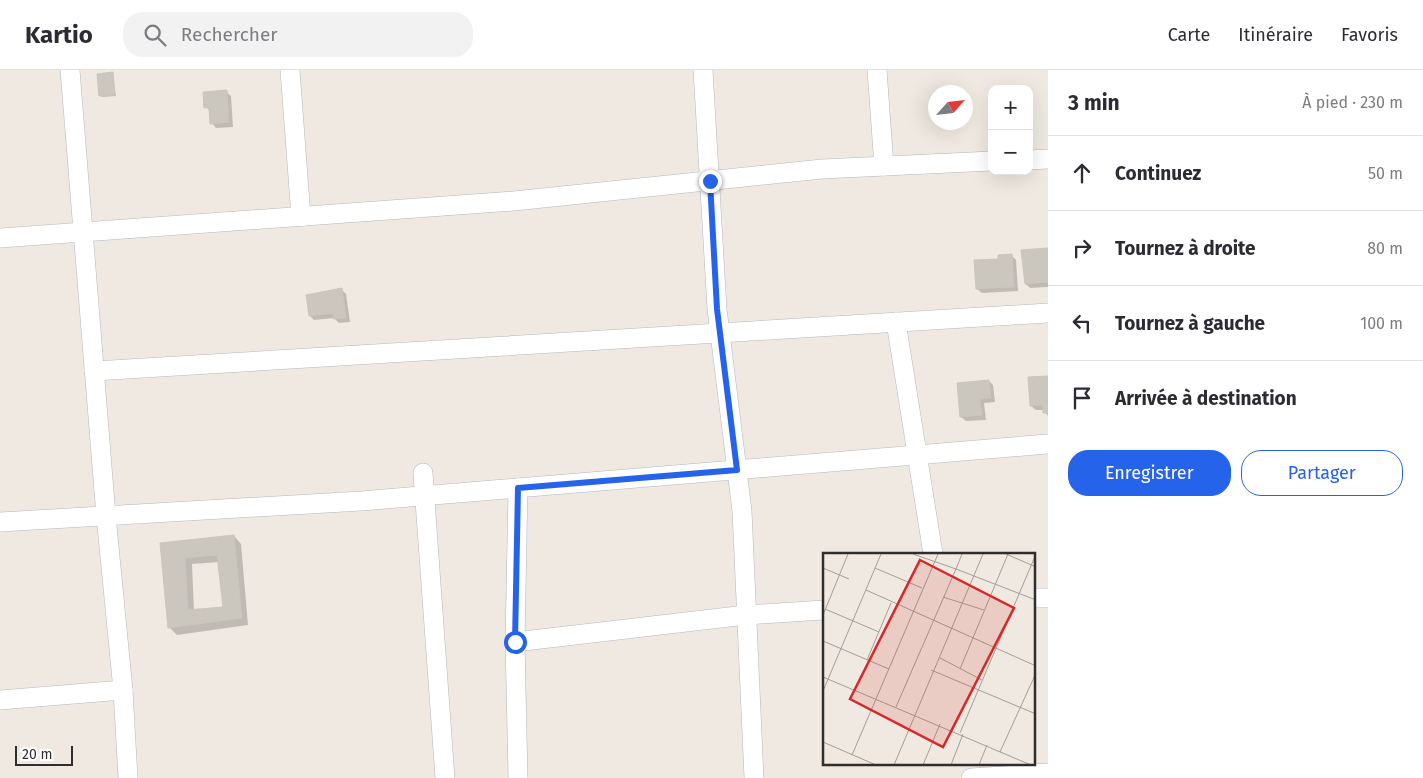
<!DOCTYPE html>
<html lang="fr">
<head>
<meta charset="utf-8">
<style>
  :root { --surface:#fff; --page:#f2f2f3; --text:#2b2b33; --muted:#7c7c81; --line:#e1e1e2; --accent:#2563eb }
  body { margin:0; font-family:"Fira Sans",sans-serif; background:var(--page); color:var(--text) }
  .controls { position:absolute; right:15px; top:15px; display:grid; overflow:hidden; border-radius:10px; box-shadow:0 5px 20px #0002 }
  .controls button { width:45px; height:45px; display:grid; place-items:center; padding:0; border:0; border-bottom:1px solid var(--line); background:var(--surface); color:var(--text); font:25px sans-serif }
  .compass { position:absolute; left:928px; top:15px; width:45px; height:45px; border-radius:50%; background:var(--surface); box-shadow:0 5px 20px #0002; rotate:63deg }
  .scale { position:absolute; left:15px; bottom:12px; width:58px; box-sizing:border-box; padding-left:5px; border:2px solid #2e2e2e; border-top:0; font-size:14px; line-height:18px; white-space:nowrap; color:#2e2e2e; -webkit-text-stroke:4px #fff; paint-order:stroke }
  .stop { position:absolute; width:15px; height:15px; margin:-11px; border:4px solid #2563eb; border-radius:50%; background:#fff }
  .stop.end { background:#2563eb; border-color:#fff; box-shadow:0 1px 5px #0008 }
  .list { margin:0; padding:0; list-style:none }
  h2 { display:flex; justify-content:space-between; align-items:center; height:65px; margin:0; padding:0 20px; font-size:21px }
  h2 small { font-size:16px; font-weight:400; color:var(--muted) }
  .list li { display:grid; grid-template-columns:32px 1fr auto; gap:15px; align-items:center; box-sizing:border-box; height:75px; padding:0 20px; border-top:1px solid var(--line) }
  .list b { display:block; font-size:19px; white-space:nowrap }
  .list em { font-size:16px; font-style:normal; color:var(--muted) }
  .actions { display:flex; gap:10px; padding:15px 20px }
  .actions a { flex:1; padding:11px 0; border:1px solid var(--accent); border-radius:20px; text-align:center; font-size:18px; color:var(--accent) }
  .actions .main { background:var(--accent); color:#fff }
  .icon { flex:none; width:28px; height:28px; fill:none; stroke:currentColor; stroke-width:2; stroke-linecap:round; stroke-linejoin:round }
  .map { position:relative; flex:none; width:1048px; height:708px; overflow:hidden }
  header { display:flex; align-items:center; gap:30px; box-sizing:border-box; height:70px; padding:0 25px; background:var(--surface); border-bottom:1px solid var(--line) }
  header strong { font-size:24px }
  nav { display:flex; gap:28px; margin-inline-start:auto; font-size:18px }
  .search { width:350px; height:45px; background:var(--page); display:flex; align-items:center; gap:12px; box-sizing:border-box; padding:0 18px; border-radius:20px; color:var(--muted); font-size:19px }
  main { display:flex }
  aside { flex:1; background:var(--surface) }
  .map>svg:first-child { display:block }
  .shadow { fill:#0003; fill-rule:evenodd }
  .building { fill:#cbc7bf; stroke:#cbc5ba; fill-rule:evenodd }
  .lines { fill:none; stroke-linecap:round; stroke-linejoin:round }
  .street-casing { stroke:#b4b7c1; stroke-width:20 }
  .street { stroke:#fff; stroke-width:19 }
  .route { stroke:#2563eb; stroke-width:6 }
  .inset-road { fill:none; stroke:#a29e99; stroke-width:1 }
  .view { fill:#d62828; fill-opacity:0.15; stroke:#d62828; stroke-width:2.5 }
  .inset-edge { fill:none; stroke:#2e2e2e; stroke-width:2.5 }
</style>
</head>
<body>
<header>
<strong>Kartio</strong>
<div class="search"><svg class="icon" aria-label="search" viewBox="0 0 24 24"><circle cx="10" cy="10" r="6"/><path d="M15 15l6 6"/></svg>Rechercher</div>
<nav><a>Carte</a><a>Itinéraire</a><a>Favoris</a></nav>
</header>
<main>
<div class="map">
<svg width="1048" height="708" viewBox="0 0 1048 708">
  <rect width="100%" height="100%" fill="#efe9e1"/>
  <g class="shadow">
    <path d="M112 4 116 26 102 27 100 25Z"/>
    <path d="M226 22 231 26 233 57 216 58 212 53 211 42 206 37Z"/>
    <path d="M1048 179V217L1030 218 1026 214 1023 181Z"/>
    <path d="M1012 186 1016 190 1018 221 982 223 977 219Z"/>
    <path d="M341 219 346 224 350 252 339 253 334 248 314 250 310 246Z"/>
    <path d="M1048 307V346L1044 340H1036L1031 336 1030 308Z"/>
    <path d="M989 311 993 315 995 332 984 333 986 350 966 351 961 347Z"/>
    <path d="M234 466 241 474 248 555 177 565 170 558 161 474ZM219 492 224 538 194 541 192 494Z"/>
  </g>
  <g class="building">
    <path d="M113 2 115 25 99 26 97 4Z"/>
    <path d="M227 20 229 52 210 54 209 37 204 38 203 22Z"/>
    <path d="M1048 178V212L1025 214 1021 180Z"/>
    <path d="M1012 184 1014 217 976 219 974 190 998 189V185Z"/>
    <path d="M342 218 346 248 333 249V243L309 246 306 225Z"/>
    <path d="M1048 306V343H1043V335L1030 336 1028 307Z"/>
    <path d="M989 310 991 328 980 329 982 345 960 347 957 313Z"/>
    <path d="M234 465 242 548 168 558 160 473ZM217 485 223 537 188 540 185 488Z"/>
  </g>
  <g class="lines">
    <defs>
      <g id="street">
        <path d="M70 0 106 446 123 620 128 708"/>
        <path d="M290 0 301 147"/>
        <path d="M703 0 717 239 742 441 754 708"/>
        <path d="M877 0 884 96"/>
        <path d="M1029 90 1048 89"/>
        <path d="M0 168 514 131 822 99 992 91"/>
        <path d="M896 252 933 484"/>
        <path d="M94 301 1048 243"/>
        <path d="M423 403 445 708"/>
        <path d="M0 452 361 431 1048 374"/>
        <path d="M1034 528H1048"/>
        <path d="M515 572 746 545 824 540"/>
        <path d="M0 630 123 620"/>
        <path d="M518 708 515 572 518 418"/>
        <path d="M971 708 1048 703"/>
      </g>
    </defs>
    <use href="#street" class="street-casing"/>
    <use href="#street" class="street"/>
  </g>
  <g class="lines">
    <path class="route" d="M515 572 518 418 737 400 717 239 710 111"/>
  </g>
  <g transform="translate(823 483)">
    <rect width="212" height="212" fill="#efe9e1"/>
    <path class="inset-road" d="M139 1 133 16 213 47M183 1 213 14M0 15 26 26M52 15 99 35M43 37 213 113M120 44 161 57M2 56 56 79M0 62 25 1M0 88 66 116M117 105 159 127M44 107 68 50M137 116 185 1M108 117 213 161M0 124 208 212M0 138 58 1M73 154 133 16 90 1M137 180 213 1M0 189 53 212M177 199 213 120M29 202 115 1M71 212 160 1M100 212 117 171M128 212 140 181M156 212 164 192"/>
    <path class="view" d="M97 7 191 55 120 194 27 146Z"/>
    <rect width="212" height="212" class="inset-edge"/>
  </g>
</svg>
<div class="controls">
<button>+</button>
<button>−</button>
</div>
<svg class="compass" viewBox="-18 -18 36 36"><path d="M0-13l5 13h-10z" fill="#e53935"/><path d="M0 13l5-13h-10z" fill="#7c7c81"/></svg>
<div class="scale">20 m</div>
<div class="stop" style="left:515px;top:572px"></div>
<div class="stop end" style="left:710px;top:111px"></div>
</div>
<aside>
<h2>3 min<small>À pied · 230 m</small></h2>
<ul class="list">
<li><svg class="icon" aria-label="ahead" viewBox="0 0 24 24"><path d="M12 20V5M6 11l6-6 6 6"/></svg><div><b>Continuez</b></div><em>50 m</em></li>
<li><svg class="icon" aria-label="right" viewBox="0 0 24 24"><path d="M7 20v-9h11M14 6l5 5-5 5"/></svg><div><b>Tournez à droite</b></div><em>80 m</em></li>
<li><svg class="icon" aria-label="left" viewBox="0 0 24 24"><path d="M17 20v-9H6M10 6l-5 5 5 5"/></svg><div><b>Tournez à gauche</b></div><em>100 m</em></li>
<li><svg class="icon" aria-label="arrive" viewBox="0 0 24 24"><path d="M6 21V4h12l-3 4 3 4H6"/></svg><div><b>Arrivée à destination</b></div></li>
</ul>
<div class="actions"><a class="main">Enregistrer</a><a>Partager</a></div>
</aside>
</main>
</body>
</html>
